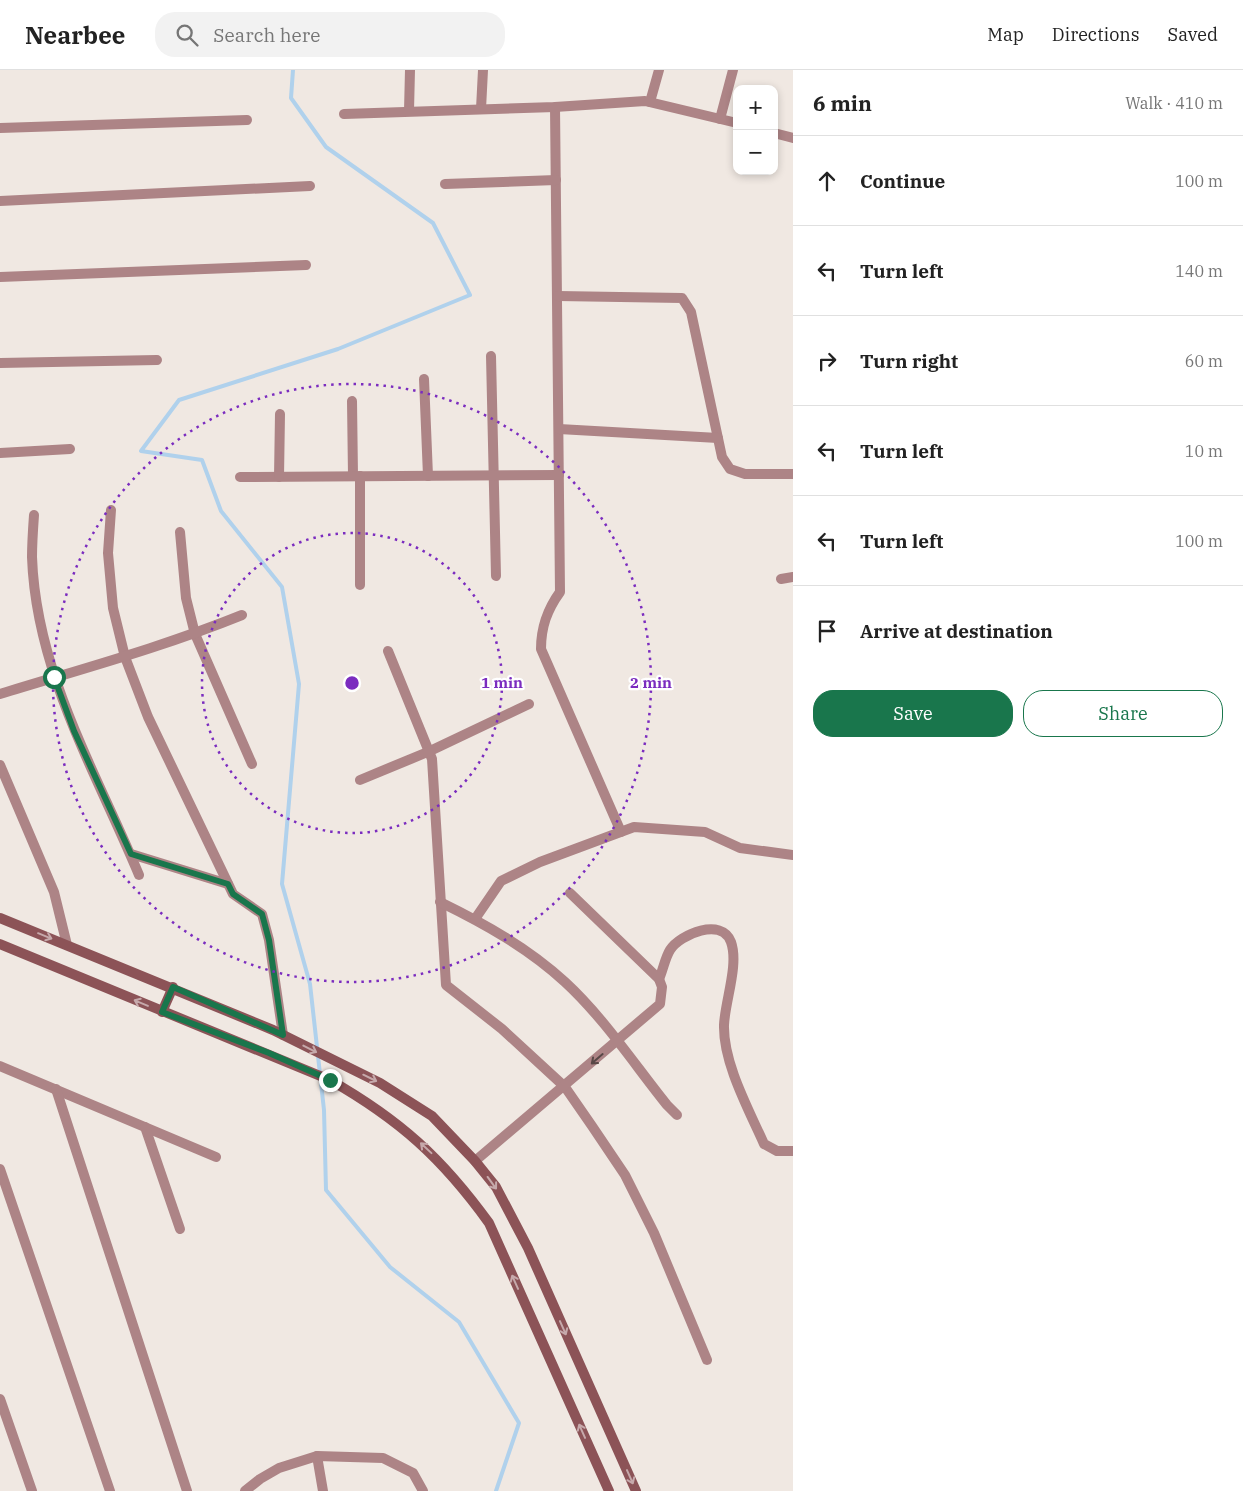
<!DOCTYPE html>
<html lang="en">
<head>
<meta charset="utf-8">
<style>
  :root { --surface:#fff; --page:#f2f2f2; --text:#222; --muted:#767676; --line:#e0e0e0; --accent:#19764c }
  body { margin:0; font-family:"IBM Plex Serif",serif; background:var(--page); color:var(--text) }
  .controls { position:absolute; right:15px; top:15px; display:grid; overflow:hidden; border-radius:10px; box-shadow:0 2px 8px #0003 }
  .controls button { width:45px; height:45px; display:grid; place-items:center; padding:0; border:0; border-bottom:1px solid var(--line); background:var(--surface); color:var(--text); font:25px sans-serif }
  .stop { position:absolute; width:15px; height:15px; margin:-11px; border:4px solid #19764c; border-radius:50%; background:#fff }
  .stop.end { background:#19764c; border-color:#fff; box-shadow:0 1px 5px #0008 }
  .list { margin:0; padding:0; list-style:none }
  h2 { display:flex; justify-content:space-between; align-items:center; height:65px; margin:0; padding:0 20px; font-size:21px }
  h2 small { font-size:16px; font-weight:400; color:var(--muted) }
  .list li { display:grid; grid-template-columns:32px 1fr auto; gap:15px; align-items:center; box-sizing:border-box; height:90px; padding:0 20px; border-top:1px solid var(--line) }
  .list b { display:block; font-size:19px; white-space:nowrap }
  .list em { font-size:16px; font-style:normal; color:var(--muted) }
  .actions { display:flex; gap:10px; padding:15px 20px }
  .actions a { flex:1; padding:11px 0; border:1px solid var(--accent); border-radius:20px; text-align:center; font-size:18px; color:var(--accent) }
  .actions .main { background:var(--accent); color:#fff }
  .icon { flex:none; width:28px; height:28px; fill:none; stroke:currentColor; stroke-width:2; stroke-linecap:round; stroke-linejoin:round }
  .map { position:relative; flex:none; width:793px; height:1421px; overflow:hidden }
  header { display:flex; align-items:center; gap:30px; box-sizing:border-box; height:70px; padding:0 25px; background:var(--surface); border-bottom:1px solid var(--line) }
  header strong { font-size:24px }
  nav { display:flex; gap:28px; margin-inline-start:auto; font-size:18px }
  .search { width:350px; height:45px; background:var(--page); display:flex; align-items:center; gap:12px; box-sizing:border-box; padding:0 18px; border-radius:20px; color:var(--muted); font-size:19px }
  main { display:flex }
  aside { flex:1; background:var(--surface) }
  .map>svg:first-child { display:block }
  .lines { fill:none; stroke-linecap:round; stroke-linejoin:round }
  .stream { stroke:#b0d1ec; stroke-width:4 }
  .street { stroke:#ad8486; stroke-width:10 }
  .secondary { stroke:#8c5357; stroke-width:10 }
  .oneway { stroke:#c6a9ab }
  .oneway2 { stroke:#584847 }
  .route { stroke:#19764c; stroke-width:6 }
  .ring { fill:none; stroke:#7b2cbf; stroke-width:2.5; stroke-dasharray:2.5 5 }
  .centre { fill:#7b2cbf; stroke:#fff; stroke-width:2.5 }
  .ring-label { font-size:15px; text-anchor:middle; font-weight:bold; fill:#7b2cbf; stroke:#fff; stroke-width:4.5; stroke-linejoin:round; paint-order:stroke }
</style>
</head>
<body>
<header>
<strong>Nearbee</strong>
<div class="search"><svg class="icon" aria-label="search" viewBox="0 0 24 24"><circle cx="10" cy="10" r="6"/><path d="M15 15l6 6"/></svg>Search here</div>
<nav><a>Map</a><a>Directions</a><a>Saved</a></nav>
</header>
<main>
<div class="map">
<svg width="793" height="1421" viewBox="0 0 793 1421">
  <rect width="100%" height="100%" fill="#f0e8e2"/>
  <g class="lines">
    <path class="stream" d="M293 0 291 28 326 77 433 153 470 225 338 279 179 330 141 381 202 390 221 441 282 517 299 614 282 814 310 914 324 1040 326 1120 390 1197 459 1252 519 1353 496 1421"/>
    <g class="street">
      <path d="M650 32 659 0"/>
      <path d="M555 37 560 522C547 540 541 557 541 579L621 762"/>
      <path d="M481 39 483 0"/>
      <path d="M409 41 410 0"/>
      <path d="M344 44 555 37 645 31 737 53"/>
      <path d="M720 49 733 0"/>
      <path d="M0 58 247 50"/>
      <path d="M774 63 793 68"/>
      <path d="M445 114 556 110"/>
      <path d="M0 131 310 116"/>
      <path d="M0 207 306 195"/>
      <path d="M558 226 682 228 691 242 722 387 730 399 745 404H793"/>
      <path d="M491 286 496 506"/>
      <path d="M0 293 157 290"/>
      <path d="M424 309 428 406"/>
      <path d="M352 331 353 406"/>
      <path d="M559 359 718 368"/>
      <path d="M0 383 70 379"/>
      <path d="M240 407 559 405"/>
      <path d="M279 407 280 344"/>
      <path d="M111 440 108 483 113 538 125 587 148 647 233 824 262 844 269 870 283 965"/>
      <path d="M34 445C33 459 32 473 32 487 36 602 96 702 139 805"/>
      <path d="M180 462 186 528 195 564 252 694"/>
      <path d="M781 509 793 507"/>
      <path d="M360 515V406"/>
      <path d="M388 581 432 689 446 915 502 959 565 1017 592 1056 625 1105 654 1163 707 1290"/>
      <path d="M0 624C81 599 163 577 242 545"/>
      <path d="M0 695 54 822 67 875"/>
      <path d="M360 710 430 681 529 634"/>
      <path d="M131 784 228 814"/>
      <path d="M440 832C485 854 528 878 565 912 604 948 634 994 667 1035L677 1045"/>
      <path d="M475 849 501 811 540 792 634 757 705 762 740 778 793 785"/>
      <path d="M659 909C663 900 665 888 670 880 680 864 722 847 731 872 739 895 725 931 724 955 723 993 749 1040 764 1074L777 1081H793"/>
      <path d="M0 996 216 1087"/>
      <path d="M56 1019 187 1421"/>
      <path d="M145 1057 180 1159"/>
      <path d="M475 1091 660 934 662 917 659 909 570 823"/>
      <path d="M0 1099 110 1421"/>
      <path d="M0 1329 32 1421"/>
      <path d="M317 1386 323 1421"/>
      <path d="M245 1421 260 1409 279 1398 317 1386 383 1388 413 1403 423 1421"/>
    </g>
    <g class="secondary">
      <path d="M0 848 273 960 380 1013 432 1046 475 1091 496 1117 528 1178 636 1421"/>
      <path d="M0 874 330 1010C400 1050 442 1088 489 1153L609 1421"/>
      <path d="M162 942 173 917"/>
    </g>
  </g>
  <defs><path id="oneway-shaft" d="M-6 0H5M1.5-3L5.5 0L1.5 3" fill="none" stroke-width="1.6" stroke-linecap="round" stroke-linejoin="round" transform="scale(1.25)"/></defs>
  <g class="oneway">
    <use href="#oneway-shaft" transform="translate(45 866) rotate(22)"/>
    <use href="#oneway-shaft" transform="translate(141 933) rotate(-157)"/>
    <use href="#oneway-shaft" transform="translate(310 979) rotate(27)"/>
    <use href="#oneway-shaft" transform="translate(370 1008) rotate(26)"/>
    <use href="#oneway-shaft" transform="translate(426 1078) rotate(-137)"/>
    <use href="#oneway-shaft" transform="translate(492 1113) rotate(54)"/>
    <use href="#oneway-shaft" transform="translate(515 1212) rotate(-114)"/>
    <use href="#oneway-shaft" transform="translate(563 1258) rotate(66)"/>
    <use href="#oneway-shaft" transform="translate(582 1361) rotate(-114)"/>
    <use href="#oneway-shaft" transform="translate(630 1407) rotate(66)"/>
  </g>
  <use class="oneway2" href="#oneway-shaft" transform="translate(597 989) rotate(139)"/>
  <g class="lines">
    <path class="route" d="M54 607 74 661 131 784 228 814 233 824 262 844 269 870 283 965 173 917 162 942 269 983 330 1010"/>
  </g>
  <g class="ring">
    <circle cx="352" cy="613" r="150"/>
    <circle cx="352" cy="613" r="299"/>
  </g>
  <circle cx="352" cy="613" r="8" class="centre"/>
  <g class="ring-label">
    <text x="502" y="618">1 min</text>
    <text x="651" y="618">2 min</text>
  </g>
</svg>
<div class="controls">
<button>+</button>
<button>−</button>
</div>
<div class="stop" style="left:54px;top:607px"></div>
<div class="stop end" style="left:330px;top:1010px"></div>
</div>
<aside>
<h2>6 min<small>Walk · 410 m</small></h2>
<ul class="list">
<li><svg class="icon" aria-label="ahead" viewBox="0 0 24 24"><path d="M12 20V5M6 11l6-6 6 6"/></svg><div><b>Continue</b></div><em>100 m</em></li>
<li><svg class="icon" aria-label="left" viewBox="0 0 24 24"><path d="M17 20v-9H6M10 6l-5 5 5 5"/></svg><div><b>Turn left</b></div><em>140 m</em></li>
<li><svg class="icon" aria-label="right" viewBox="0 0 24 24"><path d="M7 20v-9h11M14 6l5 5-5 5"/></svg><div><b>Turn right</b></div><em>60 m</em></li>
<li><svg class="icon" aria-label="left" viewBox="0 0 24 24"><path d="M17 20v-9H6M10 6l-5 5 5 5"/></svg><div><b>Turn left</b></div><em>10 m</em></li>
<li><svg class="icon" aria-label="left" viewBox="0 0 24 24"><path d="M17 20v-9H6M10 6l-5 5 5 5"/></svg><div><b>Turn left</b></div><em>100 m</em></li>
<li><svg class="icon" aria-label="arrive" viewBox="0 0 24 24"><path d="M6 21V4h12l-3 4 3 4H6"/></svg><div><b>Arrive at destination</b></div></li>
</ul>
<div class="actions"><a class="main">Save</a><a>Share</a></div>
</aside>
</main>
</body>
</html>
